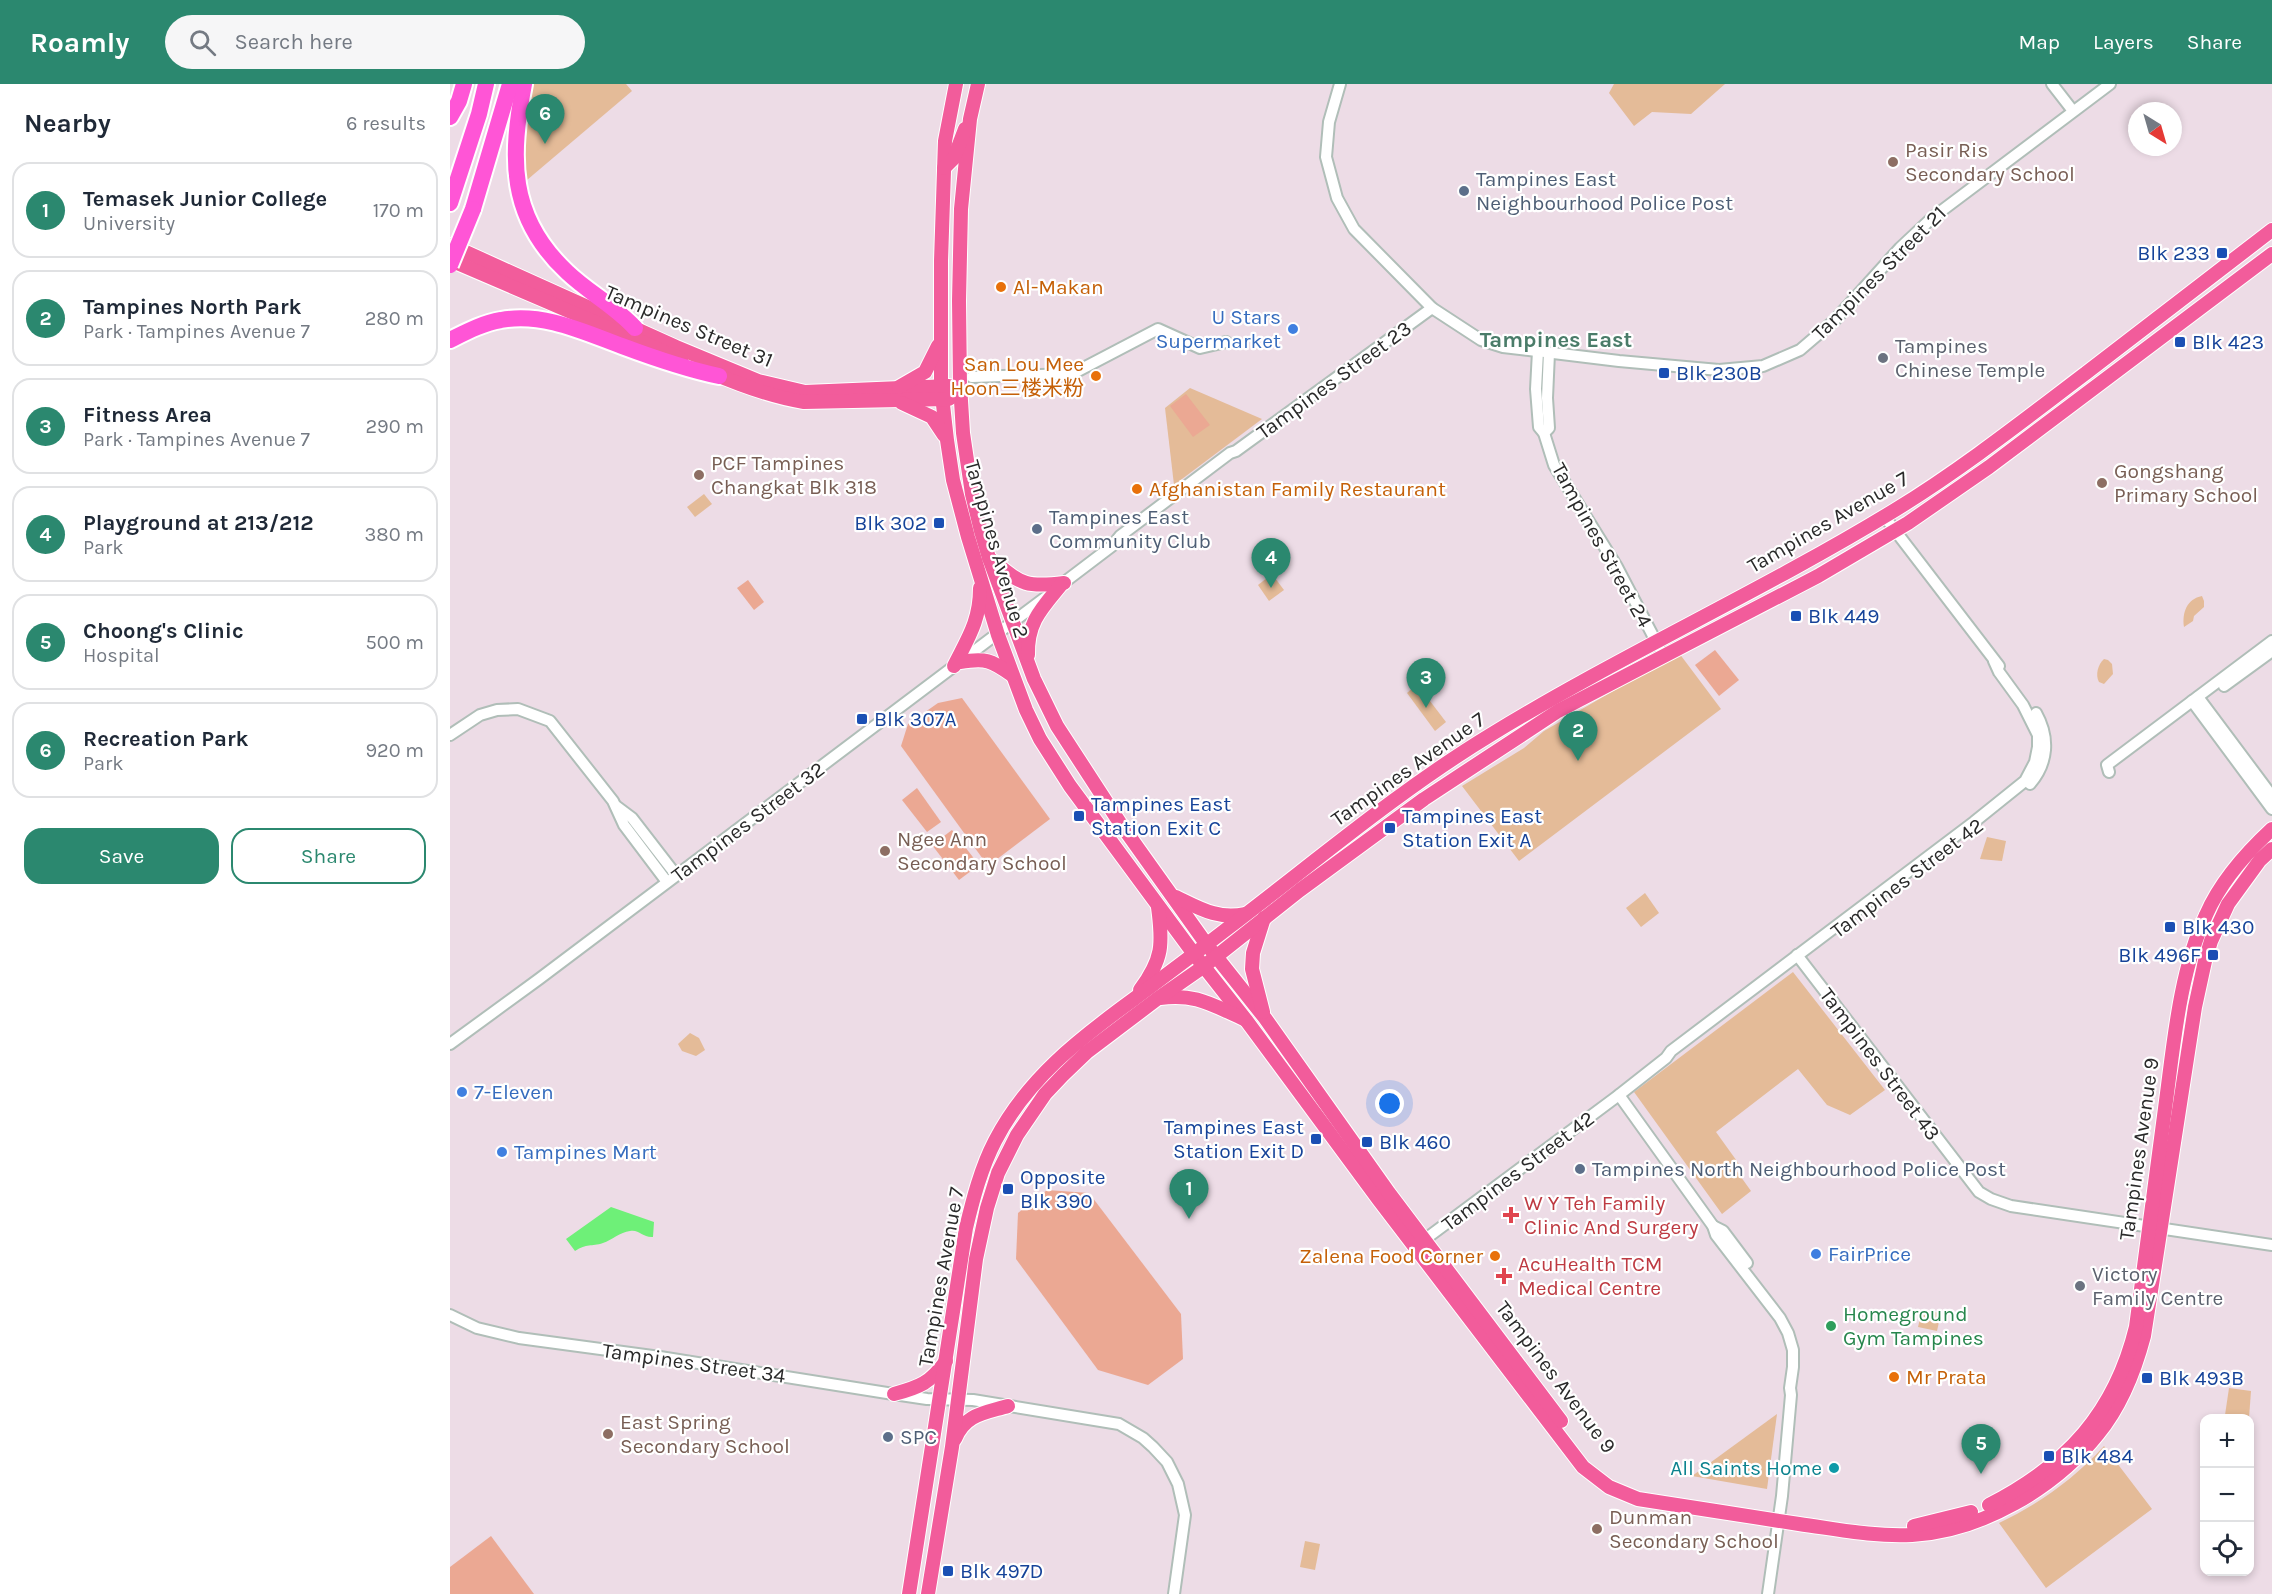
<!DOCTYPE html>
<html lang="en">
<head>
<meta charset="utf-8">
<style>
  :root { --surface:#fff; --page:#f6f6f7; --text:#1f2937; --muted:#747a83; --line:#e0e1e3; --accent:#2b886f }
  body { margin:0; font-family:Karla,"Noto Sans SC",sans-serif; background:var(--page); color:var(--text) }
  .controls { position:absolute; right:18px; bottom:18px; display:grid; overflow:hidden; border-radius:12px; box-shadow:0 3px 9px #0003 }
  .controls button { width:54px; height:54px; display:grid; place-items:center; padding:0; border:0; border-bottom:2px solid var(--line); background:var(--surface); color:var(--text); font:30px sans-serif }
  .compass { position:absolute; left:1678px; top:18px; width:54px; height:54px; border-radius:50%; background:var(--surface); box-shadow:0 3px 9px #0003; rotate:143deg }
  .you { position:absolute; left:940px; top:1020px; width:21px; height:21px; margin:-15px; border:4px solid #fff; border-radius:50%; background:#1a73e8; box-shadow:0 0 0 9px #1a73e833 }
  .badge { display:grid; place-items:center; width:39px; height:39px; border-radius:50%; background:var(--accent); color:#fff; font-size:20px; font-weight:700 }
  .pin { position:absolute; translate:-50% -50px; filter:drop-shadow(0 2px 3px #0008) }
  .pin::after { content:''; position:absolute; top:32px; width:21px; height:18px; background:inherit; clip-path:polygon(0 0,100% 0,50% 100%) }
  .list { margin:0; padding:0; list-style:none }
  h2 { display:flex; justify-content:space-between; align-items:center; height:78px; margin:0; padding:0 24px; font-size:26px }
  h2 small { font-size:20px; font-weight:400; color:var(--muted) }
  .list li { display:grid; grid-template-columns:39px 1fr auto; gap:18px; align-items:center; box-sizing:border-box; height:96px; margin:0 12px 12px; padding:0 12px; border:2px solid var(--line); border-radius:18px }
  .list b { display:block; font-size:22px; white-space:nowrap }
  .list p { margin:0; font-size:20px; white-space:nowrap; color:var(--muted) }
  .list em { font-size:20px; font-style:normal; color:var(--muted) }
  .actions { display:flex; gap:12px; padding:18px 24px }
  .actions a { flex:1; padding:14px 0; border:2px solid var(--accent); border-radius:18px; text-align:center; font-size:21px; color:var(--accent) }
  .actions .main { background:var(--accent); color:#fff }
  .icon { flex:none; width:33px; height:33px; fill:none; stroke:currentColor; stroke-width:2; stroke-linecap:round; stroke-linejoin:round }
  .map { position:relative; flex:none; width:1822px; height:1510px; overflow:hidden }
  header { display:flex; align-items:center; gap:36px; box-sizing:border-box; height:84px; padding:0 30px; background:var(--accent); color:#fff }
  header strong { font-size:28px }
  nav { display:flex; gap:33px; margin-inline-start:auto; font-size:21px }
  .search { width:420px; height:54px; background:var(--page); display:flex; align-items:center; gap:15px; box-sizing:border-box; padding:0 21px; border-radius:33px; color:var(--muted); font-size:22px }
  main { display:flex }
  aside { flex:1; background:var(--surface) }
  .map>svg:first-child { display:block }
  .green { fill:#e4bb98 }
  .pitch { fill:#eba893 }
  .water { fill:#6ef078 }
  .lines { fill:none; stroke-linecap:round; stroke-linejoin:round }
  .minor-casing { stroke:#b0beb8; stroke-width:14 }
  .major-casing { stroke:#fff; stroke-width:16 }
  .highway-casing { stroke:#fff; stroke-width:20 }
  .minor { stroke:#fff; stroke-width:10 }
  .major { stroke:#f25c9b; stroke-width:14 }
  .highway { stroke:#ff55d6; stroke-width:16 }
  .highway-bridge-casing { stroke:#fff; stroke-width:20; stroke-linecap:butt }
  .highway-bridge { stroke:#ff55d6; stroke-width:16 }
  .education-dot { fill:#8d6e63; stroke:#fff; stroke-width:2 }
  .service-dot { fill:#5c6f8a; stroke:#fff; stroke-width:2 }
  .transit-dot { fill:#1a4fb4; stroke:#fff; stroke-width:2 }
  .food-dot { fill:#e8710a; stroke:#fff; stroke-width:2 }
  .shop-dot { fill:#3f7fe0; stroke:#fff; stroke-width:2 }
  .worship-dot { fill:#6b7280; stroke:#fff; stroke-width:2 }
  .health-dot { fill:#e0444e; stroke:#fff; stroke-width:2 }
  .leisure-dot { fill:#2e9e5b; stroke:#fff; stroke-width:2 }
  .culture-dot { fill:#0f9aa8; stroke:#fff; stroke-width:2 }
  .labels { text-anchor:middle; stroke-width:4.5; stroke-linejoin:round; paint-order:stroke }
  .education-label { font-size:21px; fill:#785e54; stroke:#fff; text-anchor:start }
  .service-label { font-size:21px; fill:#4e5e75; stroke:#fff; text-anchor:start }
  .transit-label { font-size:21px; fill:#164399; stroke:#fff; text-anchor:start }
  .street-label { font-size:21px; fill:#2a2a2a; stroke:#fff }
  .food-label { font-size:21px; fill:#c56008; stroke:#fff; text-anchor:start }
  .shop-label { font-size:21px; fill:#366cbe; stroke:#fff; text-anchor:start }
  .worship-label { font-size:21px; fill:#5b616d; stroke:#fff; text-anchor:start }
  .health-label { font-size:21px; fill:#be3a42; stroke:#fff; text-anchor:start }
  .leisure-label { font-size:21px; fill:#27864d; stroke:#fff; text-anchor:start }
  .culture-label { font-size:21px; fill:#0d838f; stroke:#fff; text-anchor:end }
  .neighbourhood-label { font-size:22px; font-weight:bold; fill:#4a7c69; stroke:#fff }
</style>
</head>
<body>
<header>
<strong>Roamly</strong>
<div class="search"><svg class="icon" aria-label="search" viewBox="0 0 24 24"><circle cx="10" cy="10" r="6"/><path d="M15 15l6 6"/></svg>Search here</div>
<nav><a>Map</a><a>Layers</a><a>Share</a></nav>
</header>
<main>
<aside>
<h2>Nearby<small>6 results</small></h2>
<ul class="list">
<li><span class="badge">1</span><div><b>Temasek Junior College</b><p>University</p></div><em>170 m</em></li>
<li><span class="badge">2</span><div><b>Tampines North Park</b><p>Park · Tampines Avenue 7</p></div><em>280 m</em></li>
<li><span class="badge">3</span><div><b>Fitness Area</b><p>Park · Tampines Avenue 7</p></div><em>290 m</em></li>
<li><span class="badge">4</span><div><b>Playground at 213/212</b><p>Park</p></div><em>380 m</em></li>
<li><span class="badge">5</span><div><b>Choong's Clinic</b><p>Hospital</p></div><em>500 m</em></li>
<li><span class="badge">6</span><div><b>Recreation Park</b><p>Park</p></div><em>920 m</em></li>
</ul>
<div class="actions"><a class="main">Save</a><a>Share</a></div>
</aside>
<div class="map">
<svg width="1822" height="1510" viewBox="0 0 1822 1510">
  <rect width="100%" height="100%" fill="#eddce6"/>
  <g class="green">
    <path d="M79 0H176L182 7 77 96 71 85Z"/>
    <path d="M1164 0H1275L1241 30 1202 28 1184 42 1159 9Z"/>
    <path d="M740 304 812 335 724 401 715 324Z"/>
    <path d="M254 410 262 420 245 433 237 423Z"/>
    <path d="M822 490 834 506 819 517 808 501Z"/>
    <path d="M1752 512 1754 517V523L1744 532 1743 537 1734 543C1732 528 1737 515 1752 512Z"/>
    <path d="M1229 569 1271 625 1069 777 1012 702 1074 664 1094 647Z"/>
    <path d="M1654 575 1658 576 1662 580 1663 590 1654 600 1649 598C1645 591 1648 580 1654 575Z"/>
    <path d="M967 600 996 638 985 647 957 609Z"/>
    <path d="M1537 753 1556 757 1552 777 1530 775Z"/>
    <path d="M1195 809 1209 829 1191 843 1176 824Z"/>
    <path d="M1343 888 1435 1006 1400 1031 1377 1021 1348 985 1266 1048 1289 1080 1286 1086 1301 1107 1272 1130 1184 1008Z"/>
    <path d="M240 949 249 954 255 966 246 972 232 967 228 960Z"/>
    <path d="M1472 1226 1491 1229 1487 1247 1468 1243Z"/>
    <path d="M1779 1304 1801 1307 1799 1334 1775 1331Z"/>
    <path d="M1327 1330 1317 1405 1242 1392Z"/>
    <path d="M1654 1362 1702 1425 1596 1504 1549 1439C1589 1420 1624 1395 1654 1362Z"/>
    <path d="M855 1457 870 1460 865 1486 850 1483Z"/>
  </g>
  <g class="pitch">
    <path d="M736 310 760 341 743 353 720 322Z"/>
    <path d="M298 496 314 518 304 526 287 504Z"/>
    <path d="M1265 566 1289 596 1269 612 1245 581Z"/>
    <path d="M512 614 600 735 538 782 451 662 458 640 488 619Z"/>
    <path d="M467 704 491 738 477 748 452 716Z"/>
    <path d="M502 746 529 781 509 796 482 761Z"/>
    <path d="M597 1106 639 1109 731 1230 733 1275 698 1301 648 1286 566 1175 568 1129Z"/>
    <path d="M41 1452 84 1510H0V1483Z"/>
  </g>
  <path class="water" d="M161 1123 204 1138 203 1153C193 1154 189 1145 180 1147 170 1148 162 1156 153 1159 141 1163 137 1159 125 1167L116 1155Z"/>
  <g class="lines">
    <defs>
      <g id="minor">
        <path d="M890 0 879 38 876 73 887 114 904 145 982 224 1031 256 1053 263 1169 277 1269 286 1313 282 1350 266 1385 236 1450 164 1482 134 1660 0"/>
        <path d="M1602 0 1623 27"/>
        <path d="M1088 267 1086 305 1089 343 1094 349 1104 381 1167 483 1213 571"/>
        <path d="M522 293 622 290 708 245 750 264 776 258"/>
        <path d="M1094 349 1099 344 1097 314 1099 269"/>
        <path d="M1434 432 1549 582"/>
        <path d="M608 503 662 462 670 452 780 369 786 367 982 224"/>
        <path d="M1774 602 1822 567"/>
        <path d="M1748 613 1822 712"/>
        <path d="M1742 617 1822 725"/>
        <path d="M0 651 30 631 47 626 68 625 100 637 163 717 174 741 217 798"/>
        <path d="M1659 688 1657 681 1822 557"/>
        <path d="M1580 700C1598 679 1600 654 1586 629"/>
        <path d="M166 722 182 734 226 791"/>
        <path d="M1347 871 1529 1108 1541 1115 1561 1122 1822 1161"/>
        <path d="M0 960 89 895 596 513"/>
        <path d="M1169 1011 1263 1142 1266 1151 1330 1234 1338 1249 1343 1266V1283L1340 1304 1341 1311 1332 1412 1318 1510"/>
        <path d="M1263 1142 1273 1147 1297 1179"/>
        <path d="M970 1159 1169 1011 1216 974 1221 967 1524 738 1575 697 1585 678 1588 663V651L1573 621 1549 588 1544 577"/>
        <path d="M0 1231 27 1244 69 1254 210 1273 437 1309 477 1315 523 1316 669 1340 693 1354 703 1363 717 1378 728 1400 735 1431 724 1510"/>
      </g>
      <g id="major">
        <path d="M506 0 495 57 491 177V303L497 356 503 396 518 453 548 551 576 626 590 655 620 702 744 870 796 936 929 1116 1133 1383 1159 1403 1188 1415C1242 1423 1295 1432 1349 1440 1386 1445 1424 1453 1462 1451 1532 1447 1605 1404 1648 1350 1671 1322 1685 1286 1694 1252L1745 923 1755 877 1761 857 1778 820 1810 776 1822 765"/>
        <path d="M528 0 520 35 511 125 509 217 510 301 513 349 522 410 531 447 539 474 584 595 607 642 670 739 757 861 815 934 939 1109 1111 1337"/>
        <path d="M494 84 504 74 515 45"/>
        <path d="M0 161 226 263 308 297 355 308 499 302"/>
        <path d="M0 176 231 275"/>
        <path d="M260 288C290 301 322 313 354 318L499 315"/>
        <path d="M449 303 475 288 488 262"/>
        <path d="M452 319 482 333 494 351"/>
        <path d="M539 474C571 499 572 504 614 499"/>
        <path d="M578 571C577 539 591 525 610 502"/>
        <path d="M510 578C536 574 541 576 562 591"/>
        <path d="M504 582C518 554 530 537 530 504"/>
        <path d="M726 813C749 824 768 836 795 830"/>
        <path d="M690 906C713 875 713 860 708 823"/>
        <path d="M710 914C746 909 762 921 794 935"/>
        <path d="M813 928 802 885 803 869 814 834"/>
        <path d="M444 1310C470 1303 480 1299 496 1277"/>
        <path d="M505 1355C515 1330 535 1329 558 1322"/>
        <path d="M1539 1421C1617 1381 1665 1329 1686 1243 1696 1167 1706 1092 1716 1017 1724 957 1730 887 1756 831 1770 799 1796 769 1822 745"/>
        <path d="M1464 1442 1521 1428"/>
        <path d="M459 1510 516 1144C523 1115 531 1084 545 1057 577 995 629 955 684 915 716 891 747 868 778 844 865 778 948 707 1042 650 1173 570 1314 506 1445 426 1512 385 1574 336 1636 289 1698 241 1760 193 1822 146"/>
        <path d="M478 1510 502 1363 526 1175 537 1124 548 1089 567 1051 595 1010 613 991 637 968 707 915 753 883 850 806 974 715 1108 627 1368 492 1458 439 1539 383 1822 170"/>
      </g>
      <g id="highway">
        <path d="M74 0C60 73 58 133 117 188 139 209 165 222 185 244"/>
        <path d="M0 33 9 17 14 0"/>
        <path d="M0 119 29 30 36 0"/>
        <path d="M23 125 60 0"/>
        <path d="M0 256C16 248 33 239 51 236 93 228 134 248 172 262 204 274 236 285 269 292"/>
      </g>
    </defs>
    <use href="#minor" class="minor-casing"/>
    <use href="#major" class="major-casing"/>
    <use href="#highway" class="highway-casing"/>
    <use href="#minor" class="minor"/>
    <use href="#major" class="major"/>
    <use href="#highway" class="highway"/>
    <defs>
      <path id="highway-bridge" d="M0 181 23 125"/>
    </defs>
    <use href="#highway-bridge" class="highway-bridge-casing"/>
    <use href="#highway-bridge" class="highway-bridge"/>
  </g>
  <g class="education-dot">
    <circle cx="1443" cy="78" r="6"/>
    <circle cx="249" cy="391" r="6"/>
    <circle cx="1652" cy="399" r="6"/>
    <circle cx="435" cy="767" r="6"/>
    <circle cx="158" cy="1350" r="6"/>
    <circle cx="1147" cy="1445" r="6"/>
  </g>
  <g class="service-dot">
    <circle cx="1014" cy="107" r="6"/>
    <circle cx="587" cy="445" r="6"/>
    <circle cx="1130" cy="1085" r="6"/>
    <circle cx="438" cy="1353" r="6"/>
  </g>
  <g class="transit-dot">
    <rect x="1766" y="163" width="12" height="12" rx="3"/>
    <rect x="1724" y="252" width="12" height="12" rx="3"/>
    <rect x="1208" y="283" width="12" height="12" rx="3"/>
    <rect x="483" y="433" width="12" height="12" rx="3"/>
    <rect x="1340" y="526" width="12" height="12" rx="3"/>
    <rect x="406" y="629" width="12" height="12" rx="3"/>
    <rect x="623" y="726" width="12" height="12" rx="3"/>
    <rect x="934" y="738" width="12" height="12" rx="3"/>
    <rect x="1714" y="837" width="12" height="12" rx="3"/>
    <rect x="1757" y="865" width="12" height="12" rx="3"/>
    <rect x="860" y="1049" width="12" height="12" rx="3"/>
    <rect x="911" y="1052" width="12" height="12" rx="3"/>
    <rect x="552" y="1099" width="12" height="12" rx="3"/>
    <rect x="1691" y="1288" width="12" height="12" rx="3"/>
    <rect x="1593" y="1366" width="12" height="12" rx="3"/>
    <rect x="492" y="1481" width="12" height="12" rx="3"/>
  </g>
  <g class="food-dot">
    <circle cx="551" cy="203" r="6"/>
    <circle cx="646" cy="292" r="6"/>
    <circle cx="687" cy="405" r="6"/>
    <circle cx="1045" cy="1172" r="6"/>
    <circle cx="1444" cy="1293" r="6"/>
  </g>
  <g class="shop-dot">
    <circle cx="843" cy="245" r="6"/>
    <circle cx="12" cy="1008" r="6"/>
    <circle cx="52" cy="1068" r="6"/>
    <circle cx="1366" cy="1170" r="6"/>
  </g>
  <g class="worship-dot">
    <circle cx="1433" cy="274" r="6"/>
    <circle cx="1630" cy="1202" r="6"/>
  </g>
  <g class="health-dot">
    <path d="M1058 1122h6v6h6v6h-6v6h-6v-6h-6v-6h6z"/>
    <path d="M1051 1183h6v6h6v6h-6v6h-6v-6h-6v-6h6z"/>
  </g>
  <circle class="leisure-dot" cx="1381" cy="1242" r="6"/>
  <circle class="culture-dot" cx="1384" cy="1384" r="6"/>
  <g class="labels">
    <g class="education-label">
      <text x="1455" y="73">Pasir Ris<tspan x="1455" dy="24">Secondary School</tspan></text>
      <text x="261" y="386">PCF Tampines<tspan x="261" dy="24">Changkat Blk 318</tspan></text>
      <text x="1664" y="394">Gongshang<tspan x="1664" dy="24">Primary School</tspan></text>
      <text x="447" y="762">Ngee Ann<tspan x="447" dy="24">Secondary School</tspan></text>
      <text x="170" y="1345">East Spring<tspan x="170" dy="24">Secondary School</tspan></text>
      <text x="1159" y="1440">Dunman<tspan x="1159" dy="24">Secondary School</tspan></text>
    </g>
    <g class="service-label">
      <text x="1026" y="102">Tampines East<tspan x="1026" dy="24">Neighbourhood Police Post</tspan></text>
      <text x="599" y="440">Tampines East<tspan x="599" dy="24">Community Club</tspan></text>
      <text x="1142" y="1092">Tampines North Neighbourhood Police Post</text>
      <text x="450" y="1360">SPC</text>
    </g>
    <g class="transit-label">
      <text x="1760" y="176" text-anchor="end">Blk 233</text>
      <text x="1742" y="265">Blk 423</text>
      <text x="1226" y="296">Blk 230B</text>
      <text x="477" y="446" text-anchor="end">Blk 302</text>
      <text x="1358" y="539">Blk 449</text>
      <text x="424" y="642">Blk 307A</text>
      <text x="641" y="727">Tampines East<tspan x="641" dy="24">Station Exit C</tspan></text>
      <text x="952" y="739">Tampines East<tspan x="952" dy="24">Station Exit A</tspan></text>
      <text x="1732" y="850">Blk 430</text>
      <text x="1751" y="878" text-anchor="end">Blk 496F</text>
      <text x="854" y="1050" text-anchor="end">Tampines East<tspan x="854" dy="24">Station Exit D</tspan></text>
      <text x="929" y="1065">Blk 460</text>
      <text x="570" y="1100">Opposite<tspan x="570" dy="24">Blk 390</tspan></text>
      <text x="1709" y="1301">Blk 493B</text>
      <text x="1611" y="1379">Blk 484</text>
      <text x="510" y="1494">Blk 497D</text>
    </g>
    <g class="street-label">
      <text transform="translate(1429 189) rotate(-45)" y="7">Tampines Street 21</text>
      <text transform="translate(239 242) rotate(23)" y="7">Tampines Street 31</text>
      <text transform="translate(884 296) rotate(-36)" y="7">Tampines Street 23</text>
      <text transform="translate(1378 438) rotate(-30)" y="7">Tampines Avenue 7</text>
      <text transform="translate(1152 461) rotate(61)" y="7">Tampines Street 24</text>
      <text transform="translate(547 465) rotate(74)" y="7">Tampines Avenue 2</text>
      <text transform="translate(958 685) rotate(-35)" y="7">Tampines Avenue 7</text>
      <text transform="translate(298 738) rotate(-37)" y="7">Tampines Street 32</text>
      <text transform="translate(1457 794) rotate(-37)" y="7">Tampines Street 42</text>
      <text transform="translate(1430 980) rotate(53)" y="7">Tampines Street 43</text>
      <text transform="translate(1689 1065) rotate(-82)" y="7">Tampines Avenue 9</text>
      <text transform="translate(1068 1087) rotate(-37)" y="7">Tampines Street 42</text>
      <text transform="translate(491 1193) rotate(-80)" y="7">Tampines Avenue 7</text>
      <text transform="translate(244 1279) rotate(8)" y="7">Tampines Street 34</text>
      <text transform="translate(1106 1293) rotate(53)" y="7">Tampines Avenue 9</text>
    </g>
    <g class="food-label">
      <text x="563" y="210">Al-Makan</text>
      <text x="634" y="287" text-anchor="end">San Lou Mee<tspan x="634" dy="24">Hoon三楼米粉</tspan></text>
      <text x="699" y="412">Afghanistan Family Restaurant</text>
      <text x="1033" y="1179" text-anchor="end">Zalena Food Corner</text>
      <text x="1456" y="1300">Mr Prata</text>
    </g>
    <g class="shop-label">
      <text x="831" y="240" text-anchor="end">U Stars<tspan x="831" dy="24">Supermarket</tspan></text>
      <text x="24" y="1015">7-Eleven</text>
      <text x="64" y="1075">Tampines Mart</text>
      <text x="1378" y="1177">FairPrice</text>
    </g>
    <g class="worship-label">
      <text x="1445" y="269">Tampines<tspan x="1445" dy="24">Chinese Temple</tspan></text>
      <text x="1642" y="1197">Victory<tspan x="1642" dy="24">Family Centre</tspan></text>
    </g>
    <g class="health-label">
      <text x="1074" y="1126">W Y Teh Family<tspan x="1074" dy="24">Clinic And Surgery</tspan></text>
      <text x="1068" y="1187">AcuHealth TCM<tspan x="1068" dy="24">Medical Centre</tspan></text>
    </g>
    <g class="leisure-label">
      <text x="1393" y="1237">Homeground<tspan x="1393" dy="24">Gym Tampines</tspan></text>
    </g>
    <g class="culture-label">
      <text x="1372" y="1391">All Saints Home</text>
    </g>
    <g class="neighbourhood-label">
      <text x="1106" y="263">Tampines East</text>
    </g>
  </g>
</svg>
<div class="controls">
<button>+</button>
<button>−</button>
<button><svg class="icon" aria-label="locate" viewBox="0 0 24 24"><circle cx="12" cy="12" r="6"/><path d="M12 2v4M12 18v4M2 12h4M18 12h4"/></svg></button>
</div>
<svg class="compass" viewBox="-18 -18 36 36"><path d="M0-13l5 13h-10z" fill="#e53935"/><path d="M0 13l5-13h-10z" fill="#747a83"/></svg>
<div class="you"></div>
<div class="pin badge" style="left:739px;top:1135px">1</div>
<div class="pin badge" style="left:1128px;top:677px">2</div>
<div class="pin badge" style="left:976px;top:624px">3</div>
<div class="pin badge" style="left:821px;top:504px">4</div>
<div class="pin badge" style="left:1531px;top:1390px">5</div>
<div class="pin badge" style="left:95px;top:60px">6</div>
</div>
</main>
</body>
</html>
